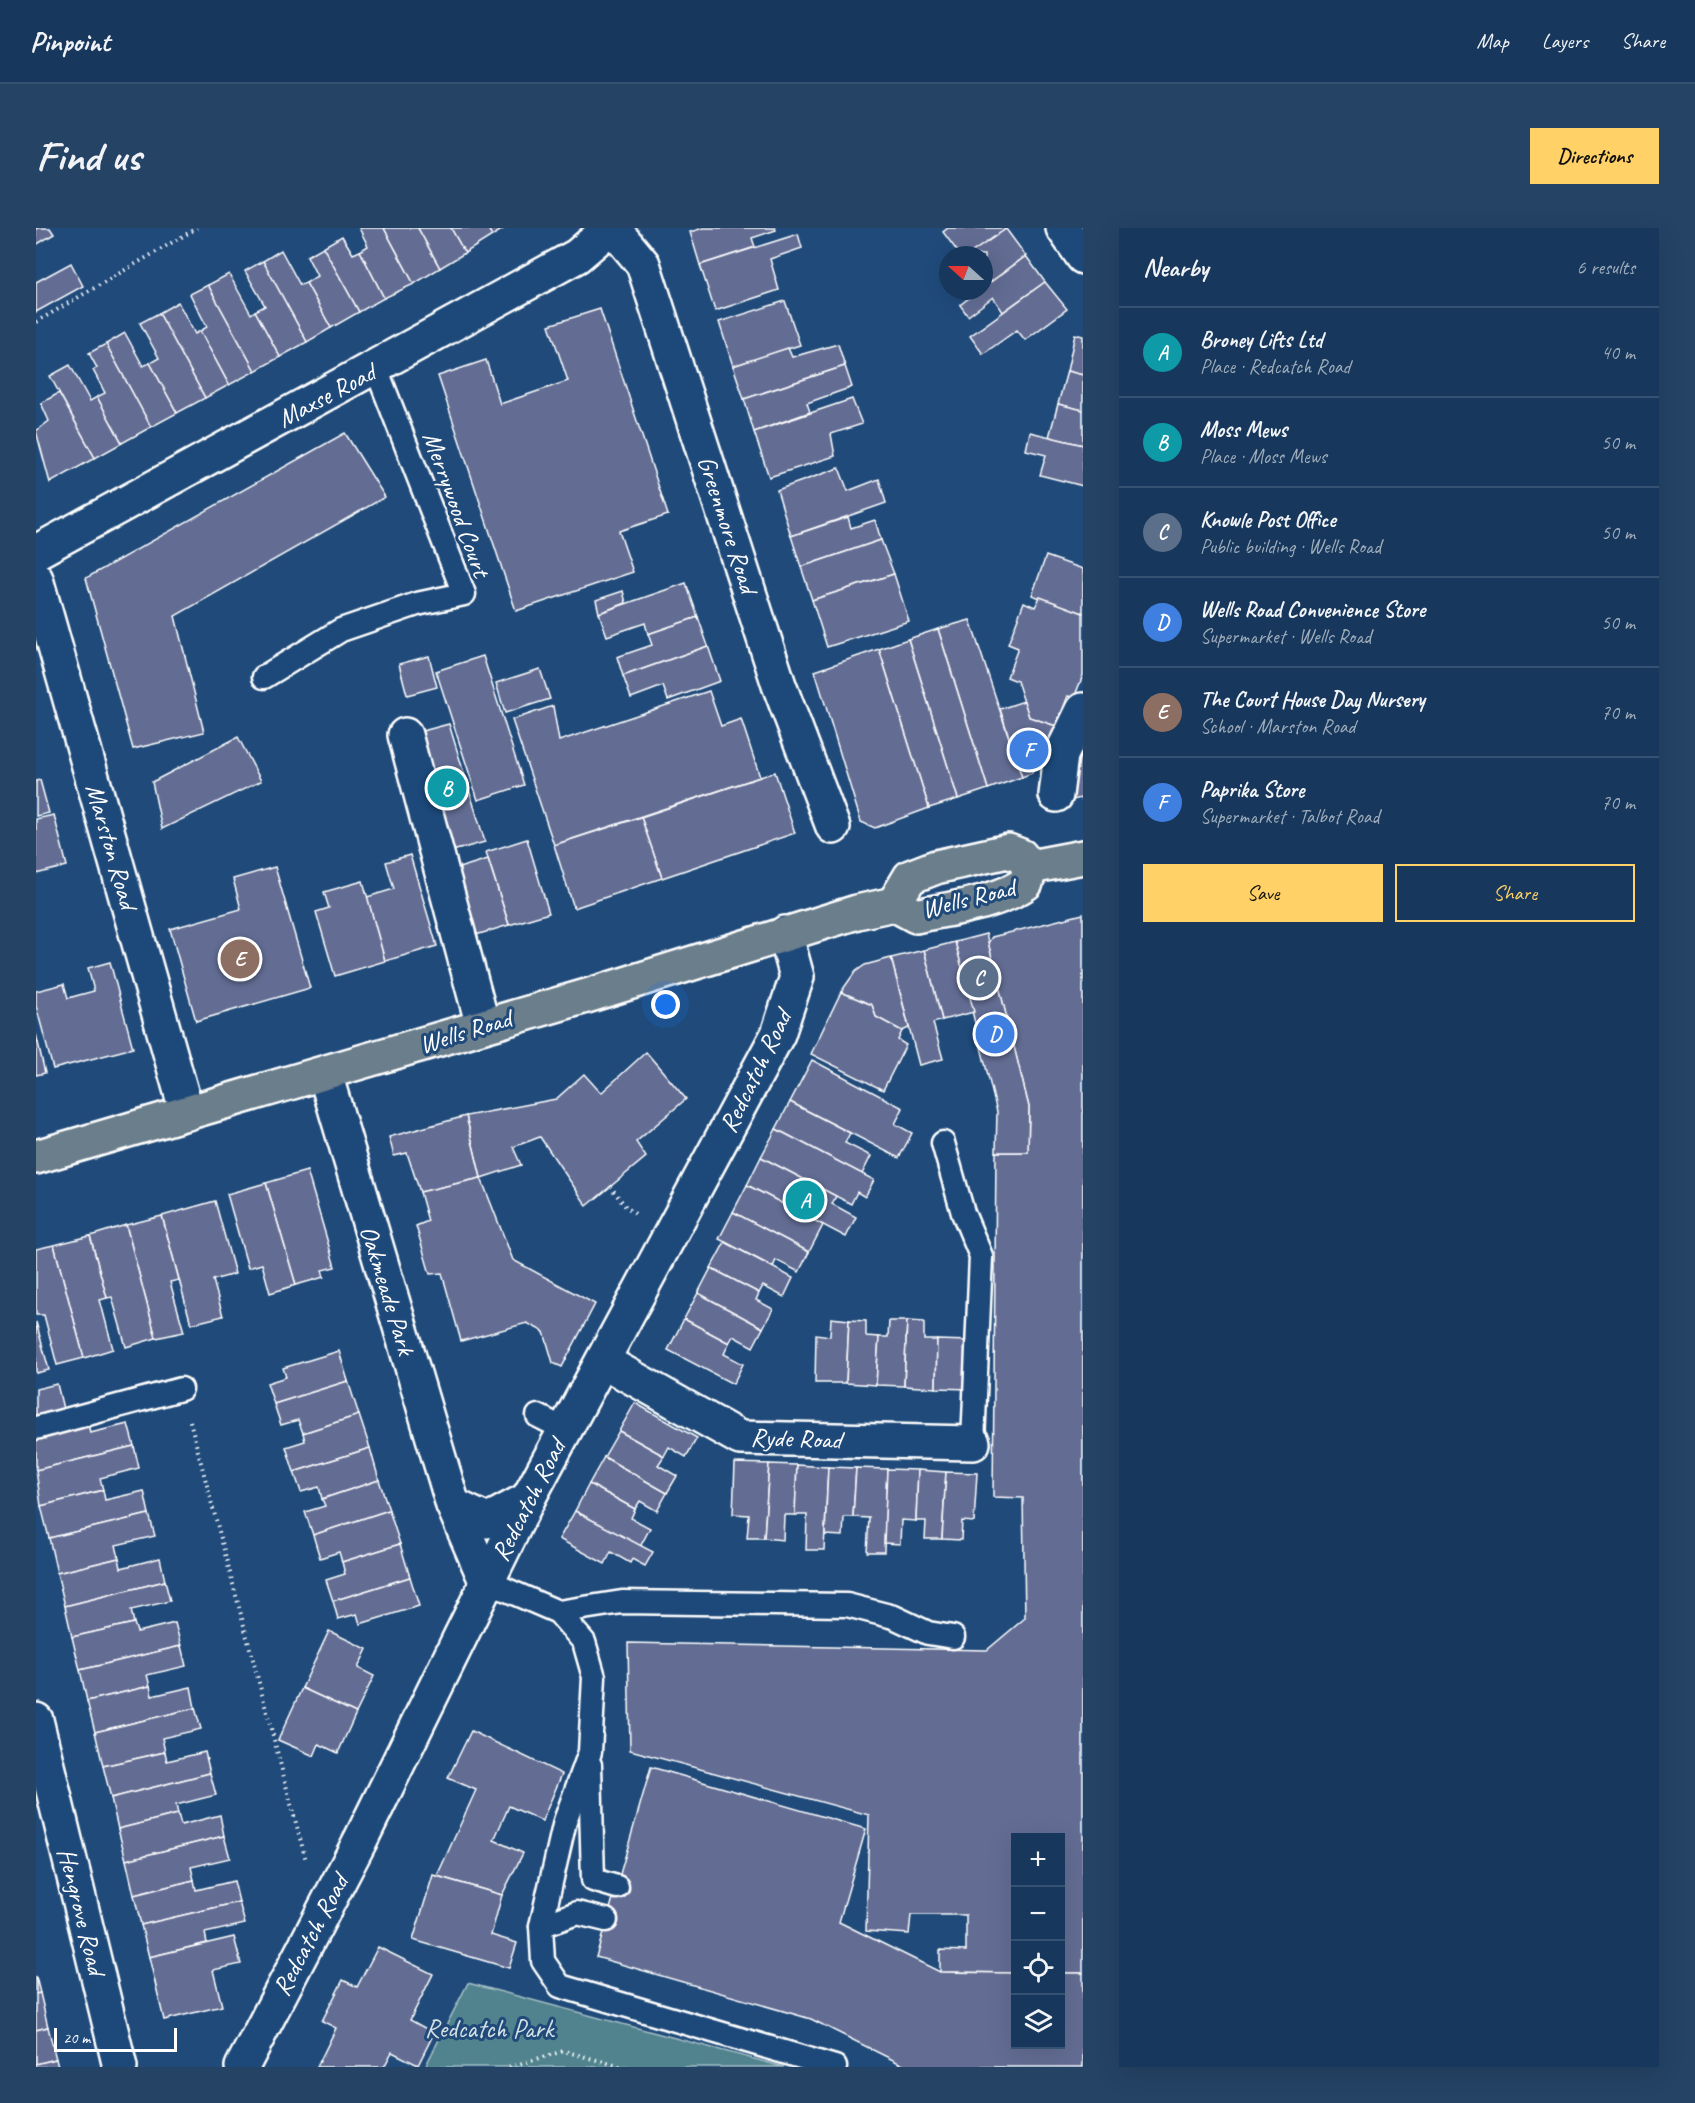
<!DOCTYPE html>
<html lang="en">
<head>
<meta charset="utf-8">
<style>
  :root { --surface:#17385c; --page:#244365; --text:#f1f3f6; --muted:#9eacbb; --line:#365272; --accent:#ffd166 }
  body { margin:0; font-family:Caveat,sans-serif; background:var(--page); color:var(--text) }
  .controls { position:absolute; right:18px; bottom:18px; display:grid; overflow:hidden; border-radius:0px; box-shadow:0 6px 24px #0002 }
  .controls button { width:54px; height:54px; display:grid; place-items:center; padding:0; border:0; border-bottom:2px solid var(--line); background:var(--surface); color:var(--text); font:30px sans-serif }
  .compass { position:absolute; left:903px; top:18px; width:54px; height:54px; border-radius:50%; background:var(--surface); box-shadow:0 6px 24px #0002; rotate:291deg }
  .scale { position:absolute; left:18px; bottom:15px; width:123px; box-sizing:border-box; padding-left:6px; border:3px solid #fff; border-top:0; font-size:16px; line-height:21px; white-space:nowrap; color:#fff; -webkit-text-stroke:4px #1f4a7a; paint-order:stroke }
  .you { position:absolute; left:630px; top:777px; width:21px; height:21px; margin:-15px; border:4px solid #fff; border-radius:50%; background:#1a73e8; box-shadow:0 0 0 9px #1a73e833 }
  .badge { display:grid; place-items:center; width:39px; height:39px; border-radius:50%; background:var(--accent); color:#fff; font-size:20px; font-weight:700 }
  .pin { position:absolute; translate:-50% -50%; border:3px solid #fff; box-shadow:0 2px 6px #0006 }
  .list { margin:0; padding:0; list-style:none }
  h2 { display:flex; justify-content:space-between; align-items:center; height:78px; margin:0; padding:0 24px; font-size:26px }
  h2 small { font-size:20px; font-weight:400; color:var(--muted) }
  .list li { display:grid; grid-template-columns:39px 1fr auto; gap:18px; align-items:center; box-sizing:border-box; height:90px; padding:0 24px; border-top:2px solid var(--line) }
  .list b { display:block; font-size:22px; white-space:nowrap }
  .list p { margin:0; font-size:20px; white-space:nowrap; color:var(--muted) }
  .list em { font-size:20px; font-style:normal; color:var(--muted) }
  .actions { display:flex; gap:12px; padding:18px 24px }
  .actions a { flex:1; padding:14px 0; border:2px solid var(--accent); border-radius:0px; text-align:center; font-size:21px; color:var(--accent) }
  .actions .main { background:var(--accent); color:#111 }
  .icon { flex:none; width:33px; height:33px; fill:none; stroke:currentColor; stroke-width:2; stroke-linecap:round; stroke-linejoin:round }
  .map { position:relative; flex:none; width:1047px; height:1839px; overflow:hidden; border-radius:0px }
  header { display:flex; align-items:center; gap:36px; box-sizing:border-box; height:84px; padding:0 30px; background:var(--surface); border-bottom:2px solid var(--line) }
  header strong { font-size:28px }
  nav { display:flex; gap:33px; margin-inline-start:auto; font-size:21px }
  .intro { display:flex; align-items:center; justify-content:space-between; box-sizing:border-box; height:144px; padding:0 36px }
  h1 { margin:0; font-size:42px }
  .button { padding:15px 27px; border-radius:0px; background:var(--accent); color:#111; font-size:21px; font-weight:700 }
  main { display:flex; gap:36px; padding:0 36px }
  aside { flex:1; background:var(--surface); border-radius:0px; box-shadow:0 6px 24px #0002 }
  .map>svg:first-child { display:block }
  .green { fill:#51838e; stroke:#a8c1c6; stroke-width:1.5 }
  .building { fill:#646d94; stroke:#fff; stroke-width:1.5 }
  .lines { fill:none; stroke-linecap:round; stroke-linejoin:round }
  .lane-casing { stroke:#fff; stroke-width:27 }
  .street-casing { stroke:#fff; stroke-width:38 }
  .secondary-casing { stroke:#fff; stroke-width:38 }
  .highway-casing { stroke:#fff; stroke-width:38 }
  .path { stroke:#fff; stroke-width:4; stroke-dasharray:1.5 4.5; stroke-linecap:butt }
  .lane { stroke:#1f4a7a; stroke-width:22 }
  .street { stroke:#1f4a7a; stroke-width:33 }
  .secondary { stroke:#1f4a7a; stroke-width:33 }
  .highway { stroke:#6b7e8b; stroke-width:33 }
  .labels { text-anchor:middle; stroke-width:6; stroke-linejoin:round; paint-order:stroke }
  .street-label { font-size:26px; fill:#fff; stroke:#1f4a7a }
  .park-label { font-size:26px; fill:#d4e0e3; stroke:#1f4a7a }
</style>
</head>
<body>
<header>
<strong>Pinpoint</strong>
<nav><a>Map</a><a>Layers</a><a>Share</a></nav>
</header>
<div class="intro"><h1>Find us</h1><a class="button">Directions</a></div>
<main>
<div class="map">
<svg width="1047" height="1839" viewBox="0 0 1047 1839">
  <rect width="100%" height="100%" fill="#1f4a7a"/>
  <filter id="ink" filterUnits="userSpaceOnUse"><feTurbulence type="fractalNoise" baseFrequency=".0167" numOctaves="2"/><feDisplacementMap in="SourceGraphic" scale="12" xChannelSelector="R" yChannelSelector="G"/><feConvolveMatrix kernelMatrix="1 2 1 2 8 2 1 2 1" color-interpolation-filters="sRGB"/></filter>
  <g filter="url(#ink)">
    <path class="green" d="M432 1755 748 1839H389Z"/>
    <g class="building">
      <path d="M0 0H14L18 6 0 17Z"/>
      <path d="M323 0H348L378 56 348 70 324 23 332 18Z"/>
      <path d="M348 0H382L404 40 378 56Z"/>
      <path d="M382 0H415L429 25 404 40Z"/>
      <path d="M415 0H452L456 8 429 25Z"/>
      <path d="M452 0H469L456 8Z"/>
      <path d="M667 0H739L740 2 716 10 719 19 664 37 654 4Z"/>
      <path d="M912 0H969L970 1 932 27H924L907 4Z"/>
      <path d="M970 1 990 28 948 59V27H932Z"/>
      <path d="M762 6 766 20 734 31 743 62 679 83 664 37Z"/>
      <path d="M306 8 317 26 324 23 348 70 323 84 287 19Z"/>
      <path d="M287 19 323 84 295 100 270 55 281 48 271 28Z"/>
      <path d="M245 22 264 57 270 55 295 100 271 114 227 33Z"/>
      <path d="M990 28 1009 54 967 84 957 69 932 88 924 77 942 63H948V59Z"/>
      <path d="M227 33 271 114 244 129 219 83 229 78 209 43Z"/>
      <path d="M35 35 47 58 0 84V54Z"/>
      <path d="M193 46 215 86 219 83 244 129 219 143 172 57Z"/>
      <path d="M1009 54 1031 81 989 112 981 102 947 126 934 108Z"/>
      <path d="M172 57 219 143 193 157 164 103 171 99 154 66Z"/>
      <path d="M749 73 764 117 697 138 683 94Z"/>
      <path d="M142 74 159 106 164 103 193 157 169 170 123 85Z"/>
      <path d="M564 81 632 287 583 303 597 344 480 383 402 148 450 132 464 176 532 153 513 97Z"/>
      <path d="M123 85 169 170 141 185 114 135 123 130 104 95Z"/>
      <path d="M89 105 107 138 114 135 141 185 115 199 70 116Z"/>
      <path d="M1039 106 1047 108V147L1031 143Z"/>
      <path d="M70 116 115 199 86 215 61 169 69 165 57 142 61 140 53 125Z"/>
      <path d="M802 116 809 138 708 171 697 138 752 120 756 129Z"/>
      <path d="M34 137 54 173 61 169 86 215 59 230 14 148Z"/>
      <path d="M809 138 816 159 771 175 774 184 718 204 708 171Z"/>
      <path d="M1031 143 1047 147V182L1022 176Z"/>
      <path d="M23 165 59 230 14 255 0 203 13 193 5 175Z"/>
      <path d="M816 171 826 196 795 206 799 228 733 249 718 204Z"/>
      <path d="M1022 176 1047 182V217L1013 209Z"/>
      <path d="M994 204 1047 217V258L1004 247 1010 227 990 222Z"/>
      <path d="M309 205 349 269 139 388 168 504 97 521 50 350Z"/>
      <path d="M803 240 812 263 843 251 850 275 755 308 741 262Z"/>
      <path d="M812 289 815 300 839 292 845 312 765 339 755 308Z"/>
      <path d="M845 312 858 346 776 372 765 339Z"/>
      <path d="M1010 328 1047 341V385L996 367Z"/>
      <path d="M858 346 873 393 791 419 776 372Z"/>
      <path d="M650 355 662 389 612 406 609 395 571 408 563 385Z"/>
      <path d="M587 363 590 375 563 385 560 372Z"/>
      <path d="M1004 369 1047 385V447L1038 470 1032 468 1020 498 993 489 981 453 971 449 982 420 972 416 988 374 999 379Z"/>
      <path d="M662 389 672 418 587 448 581 429 616 417 612 406Z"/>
      <path d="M934 392 986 549 952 561 902 401Z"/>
      <path d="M902 401 952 561 922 571 872 411Z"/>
      <path d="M872 411 922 571 893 580 843 421Z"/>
      <path d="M672 418 684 453 632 472 627 458 595 470 587 448Z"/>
      <path d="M843 421 893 580 839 600 825 594 779 443Z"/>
      <path d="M393 428 401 459 371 467 363 436Z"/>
      <path d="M447 428 488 557 442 572 400 443Z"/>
      <path d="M504 441 514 471 469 485 460 455Z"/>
      <path d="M673 463 685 498 705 491 724 549 518 617 476 492 517 478 523 513Z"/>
      <path d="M988 473 993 489 1020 498 996 545 986 549 964 481Z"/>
      <path d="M413 496 449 614 409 625 375 506Z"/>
      <path d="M1047 499V573L1045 570 1036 572 1033 533Z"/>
      <path d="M202 509 225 553 126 601 116 554Z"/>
      <path d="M739 544 759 605 626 650 605 589Z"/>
      <path d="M4 552 13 585 0 588V553Z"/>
      <path d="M18 587 31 638 0 646V591Z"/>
      <path d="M605 589 626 650 538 680 518 617Z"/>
      <path d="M491 611 513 685 473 697 450 624Z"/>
      <path d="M374 627 401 718 349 733 331 669 358 661 350 634Z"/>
      <path d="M452 631 473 697 430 710 410 644Z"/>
      <path d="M239 639 274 760 160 793 134 701 205 681 197 651Z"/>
      <path d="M327 653 349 733 299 748 280 684 293 680 288 664Z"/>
      <path d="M1047 686V1745H1024V1610H980V1745L904 1744V1722L930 1723V1687H875L873 1706 830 1703 833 1587 594 1522 592 1415 951 1422 989 1390 987 1270 957 1269 960 924H992L993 879 952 715 956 709Z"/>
      <path d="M950 706 993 879 992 924H960L961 884 919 714Z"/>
      <path d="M919 714 938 784 906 792 888 722Z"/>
      <path d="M888 722 906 792 897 795 907 831 883 837 855 730Z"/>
      <path d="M855 730 873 800 866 803 840 789 836 777 805 764 819 744 829 737Z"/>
      <path d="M74 734 97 820 17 841 0 778V763L28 756 32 770 58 763 52 740Z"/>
      <path d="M805 764 836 777 840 789 866 803 862 812 870 817 847 862 775 826Z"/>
      <path d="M0 806 9 845 0 847Z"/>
      <path d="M610 824 650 871 600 914 610 929 551 978 504 909 477 919 485 937 445 950 430 888 520 871 548 846 565 865Z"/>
      <path d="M776 832 867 880 859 896 876 905 863 930 754 874Z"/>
      <path d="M754 874 814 905 809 915 835 928 826 946 740 901Z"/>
      <path d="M430 888 445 950 384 964 371 925 358 928 353 909Z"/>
      <path d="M740 901 838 952 829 969 821 964 815 976 725 929Z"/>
      <path d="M725 929 800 968 796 976 820 989 810 1009 711 957Z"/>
      <path d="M271 943 299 1039 286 1042 288 1049 260 1057 230 955Z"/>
      <path d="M445 950 477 1032 559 1076 526 1139 517 1135 508 1104 491 1095 425 1113 406 1045 394 1046 380 998 392 993 384 964Z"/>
      <path d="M230 955 260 1057 234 1065 226 1036 212 1040 191 966Z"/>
      <path d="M711 957 787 997 773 1024 697 984Z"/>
      <path d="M179 973 199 1046 177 1052 187 1088 155 1096 126 988Z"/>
      <path d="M697 984 773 1024 763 1044 740 1032 737 1039 683 1011Z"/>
      <path d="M126 988 143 1052 134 1054 148 1104 120 1110 90 997Z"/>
      <path d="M90 997 120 1110 90 1119 76 1069 71 1070 54 1008Z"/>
      <path d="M54 1008 71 1070 64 1072 77 1121 48 1130 18 1017Z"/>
      <path d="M689 1014 757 1050 748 1069 727 1058 723 1065 675 1040Z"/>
      <path d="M18 1017 48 1130 21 1137 8 1087H0V1021Z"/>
      <path d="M675 1040 723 1065 720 1072 737 1081 727 1100 662 1065Z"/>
      <path d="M662 1065 727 1100 717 1119 697 1108 693 1115 648 1091Z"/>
      <path d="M795 1090 813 1092 810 1155H779L780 1106 794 1108Z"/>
      <path d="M648 1091 693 1115 688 1126 707 1136 697 1156 632 1122Z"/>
      <path d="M813 1092 830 1093V1108L843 1109 840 1157 810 1155Z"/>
      <path d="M853 1093H871L868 1158 840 1157 843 1109H852Z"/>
      <path d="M871 1093 888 1094V1112H901L900 1160 868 1158Z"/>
      <path d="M0 1094 13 1142 0 1145Z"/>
      <path d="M901 1112 934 1113 933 1161 900 1160Z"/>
      <path d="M303 1123 312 1153 238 1176 231 1155 250 1149 247 1140Z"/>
      <path d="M312 1153 323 1187 267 1205 262 1192 245 1197 238 1176Z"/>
      <path d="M21 1156 29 1189 0 1195V1161Z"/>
      <path d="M599 1175 661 1210 650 1229 633 1219 628 1228 583 1203Z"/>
      <path d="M323 1187 334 1220 258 1244 250 1219 269 1213 267 1205Z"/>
      <path d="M52 1195 54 1205 92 1196 98 1218 0 1242V1208Z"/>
      <path d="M583 1203 628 1228 622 1237 641 1248 631 1265 568 1229Z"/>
      <path d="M98 1218 103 1240 64 1250 67 1262 5 1278 0 1242Z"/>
      <path d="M334 1220 343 1252 286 1271 283 1259 265 1264 258 1244Z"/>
      <path d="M568 1229 631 1265 621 1283 604 1273 599 1281 553 1256Z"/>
      <path d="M699 1235 733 1236 728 1310H711L713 1287 697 1286Z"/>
      <path d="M733 1236 761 1237 759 1287H748L747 1312 728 1310Z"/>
      <path d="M761 1237 792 1239 788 1322H770L771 1287H759Z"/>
      <path d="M792 1239 820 1240 817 1289H808L807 1308 789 1307Z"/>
      <path d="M820 1240 851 1241 848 1324H831L833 1290 817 1289Z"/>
      <path d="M851 1241 882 1242 880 1293 865 1292 864 1316 848 1315Z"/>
      <path d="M882 1242 910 1244 906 1311H889L890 1293H880Z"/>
      <path d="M910 1244 941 1245 938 1294 926 1293 925 1312 906 1311Z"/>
      <path d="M343 1252 353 1282 277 1307 269 1284 289 1278 286 1271Z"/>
      <path d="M553 1256 599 1281 595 1290 614 1300 604 1319 539 1283Z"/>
      <path d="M67 1262 69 1272 108 1263 113 1286 13 1310 5 1278Z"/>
      <path d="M353 1282 364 1316 306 1334 303 1324 284 1330 277 1307Z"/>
      <path d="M539 1283 617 1324 609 1338 596 1331 594 1335 575 1324 569 1336 523 1311Z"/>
      <path d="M113 1286 119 1308 80 1317 83 1330 21 1345 13 1310Z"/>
      <path d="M364 1316 374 1349 297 1373 290 1352 309 1346 306 1334Z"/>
      <path d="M83 1330 85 1340 124 1330 129 1353 29 1378 21 1345Z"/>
      <path d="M374 1349 383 1378 324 1396 321 1386 302 1391 297 1373Z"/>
      <path d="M129 1353 134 1373 95 1382 98 1395 36 1409 29 1378Z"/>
      <path d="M98 1395 101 1404 139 1395 145 1418 44 1442 36 1409Z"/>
      <path d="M293 1403 331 1421 322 1440 338 1448 320 1485 266 1460Z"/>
      <path d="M145 1418 150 1438 111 1447 114 1458 51 1473 44 1442Z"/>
      <path d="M114 1458 116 1468 155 1459 159 1480 59 1504 51 1473Z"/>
      <path d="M266 1460 320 1485 302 1525 283 1516 278 1528 242 1512Z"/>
      <path d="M159 1480 165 1501 126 1510 129 1524 67 1538 59 1504Z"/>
      <path d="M435 1503 526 1546 506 1593 473 1578 458 1612 487 1625 466 1667 401 1648 440 1562 412 1550Z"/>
      <path d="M129 1524 131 1533 169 1524 174 1545 75 1570 67 1538Z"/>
      <path d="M615 1539 830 1601 803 1694 904 1744 980 1745V1816H1024V1745H1047V1839H871L775 1791 560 1729Z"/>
      <path d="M174 1545 180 1567 140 1577 142 1586 82 1601 75 1570Z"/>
      <path d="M142 1586 145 1597 184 1587 188 1608 90 1632 82 1601Z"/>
      <path d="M188 1608 194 1630 155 1639 158 1652 98 1667 90 1632Z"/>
      <path d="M397 1647 466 1667 455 1707 481 1715 473 1740 377 1712Z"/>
      <path d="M158 1652 160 1662 198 1653 203 1674 105 1697 98 1667Z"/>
      <path d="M203 1674 209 1696 169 1705 171 1715 113 1729 105 1697Z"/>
      <path d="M198 1709 205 1736 177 1742 186 1778 128 1792 113 1729Z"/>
      <path d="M342 1719 397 1746 374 1792 398 1805 382 1837 356 1824 348 1839H281L300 1800 286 1793 307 1752 321 1759Z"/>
      <path d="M0 1749 4 1765 0 1766Z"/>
      <path d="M4 1765 12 1799 0 1802V1766Z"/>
      <path d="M12 1799 20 1831 0 1836V1802Z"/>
      <path d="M20 1831 22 1839H0V1836Z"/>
    </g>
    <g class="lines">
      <defs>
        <g id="lane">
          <path d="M228 449 305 402 381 376 428 366 340 140"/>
          <path d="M907 915 927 985 945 1028 937 1215"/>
          <path d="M502 1188 528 1201"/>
          <path d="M0 1200 145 1161"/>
          <path d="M450 1353 522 1384 548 1414 558 1449 554 1524 529 1593 505 1698 507 1733 524 1758 799 1839"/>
          <path d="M522 1384 586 1374 811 1377 858 1389 892 1405 917 1409"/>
          <path d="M554 1537 557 1652 581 1659"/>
          <path d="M505 1698 541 1685 570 1692"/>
        </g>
        <g id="street">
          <path d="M577 0 607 36 743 457 797 599"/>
          <path d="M1027 0 1047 29"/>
          <path d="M0 324 541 28 574 0"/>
          <path d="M0 351 151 885"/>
          <path d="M369 507 447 798"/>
          <path d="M1020 567 1025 527 1047 482"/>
          <path d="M567 1133 704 1210 937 1215"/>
          <path d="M0 1492 84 1839"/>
        </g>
        <g id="secondary">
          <path d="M289 846 417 1277 450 1353"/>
          <path d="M417 1277 451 1293 492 1271"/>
          <path d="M206 1839 324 1613 492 1271 742 806 761 749 749 705"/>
        </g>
        <g id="highway">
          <path d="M994 639 1047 629"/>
          <path d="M858 676 874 649 900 639 972 623 985 628 994 639"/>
          <path d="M0 929 554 767 821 684 858 676 880 688C915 680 960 676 990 655L994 639"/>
        </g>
      </defs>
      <use href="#lane" class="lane-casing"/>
      <use href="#street" class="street-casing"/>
      <use href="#secondary" class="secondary-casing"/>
      <use href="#highway" class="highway-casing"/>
      <g class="path">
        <path d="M0 94 161 0"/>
        <path d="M574 958 590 979 602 988"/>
        <path d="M154 1193 270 1633"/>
        <path d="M473 1839 528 1823 586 1839"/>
      </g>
      <use href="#lane" class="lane"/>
      <use href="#street" class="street"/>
      <use href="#secondary" class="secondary"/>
      <use href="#highway" class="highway"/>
    </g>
  </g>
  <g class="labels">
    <g class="street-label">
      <text transform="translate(290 167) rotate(-28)" y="9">Maxse Road</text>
      <text transform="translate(421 276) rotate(70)" y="9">Merrywood Court</text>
      <text transform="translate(692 296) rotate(72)" y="9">Greenmore Road</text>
      <text transform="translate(76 618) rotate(74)" y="9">Marston Road</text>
      <text transform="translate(932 670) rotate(-14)" y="9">Wells Road</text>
      <text transform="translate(429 803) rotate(-17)" y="9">Wells Road</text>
      <text transform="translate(719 843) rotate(-64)" y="9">Redcatch Road</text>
      <text transform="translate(352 1062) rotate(73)" y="9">Oakmeade Park</text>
      <text transform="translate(760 1210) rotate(2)" y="9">Ryde Road</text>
      <text transform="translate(492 1272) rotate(-63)" y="9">Redcatch Road</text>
      <text transform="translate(46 1683) rotate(76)" y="9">Hengrove Road</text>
      <text transform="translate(274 1707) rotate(-62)" y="9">Redcatch Road</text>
    </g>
    <g class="park-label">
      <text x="453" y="1809">Redcatch Park</text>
    </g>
  </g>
</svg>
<div class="controls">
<button>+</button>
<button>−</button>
<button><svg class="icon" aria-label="locate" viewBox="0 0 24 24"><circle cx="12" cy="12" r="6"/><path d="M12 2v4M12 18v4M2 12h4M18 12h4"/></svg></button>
<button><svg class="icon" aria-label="layers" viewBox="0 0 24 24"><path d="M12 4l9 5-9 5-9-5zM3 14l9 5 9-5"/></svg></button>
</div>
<svg class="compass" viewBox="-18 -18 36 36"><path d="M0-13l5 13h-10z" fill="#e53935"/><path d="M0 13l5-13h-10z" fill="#9eacbb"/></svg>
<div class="scale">20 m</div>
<div class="you"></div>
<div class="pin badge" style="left:769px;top:972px;background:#0f9aa8">A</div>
<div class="pin badge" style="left:411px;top:560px;background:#0f9aa8">B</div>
<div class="pin badge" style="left:943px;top:750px;background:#5c6f8a">C</div>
<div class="pin badge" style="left:959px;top:806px;background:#3f7fe0">D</div>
<div class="pin badge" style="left:204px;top:731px;background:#8d6e63">E</div>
<div class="pin badge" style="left:993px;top:522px;background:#3f7fe0">F</div>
</div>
<aside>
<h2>Nearby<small>6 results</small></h2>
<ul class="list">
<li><span class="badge" style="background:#0f9aa8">A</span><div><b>Broney Lifts Ltd</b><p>Place · Redcatch Road</p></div><em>40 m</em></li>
<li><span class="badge" style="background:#0f9aa8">B</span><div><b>Moss Mews</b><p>Place · Moss Mews</p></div><em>50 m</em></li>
<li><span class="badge" style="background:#5c6f8a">C</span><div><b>Knowle Post Office</b><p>Public building · Wells Road</p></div><em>50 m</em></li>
<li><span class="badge" style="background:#3f7fe0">D</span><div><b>Wells Road Convenience Store</b><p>Supermarket · Wells Road</p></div><em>50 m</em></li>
<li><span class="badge" style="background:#8d6e63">E</span><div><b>The Court House Day Nursery</b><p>School · Marston Road</p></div><em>70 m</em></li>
<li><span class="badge" style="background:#3f7fe0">F</span><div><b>Paprika Store</b><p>Supermarket · Talbot Road</p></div><em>70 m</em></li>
</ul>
<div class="actions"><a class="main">Save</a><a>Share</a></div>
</aside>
</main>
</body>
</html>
